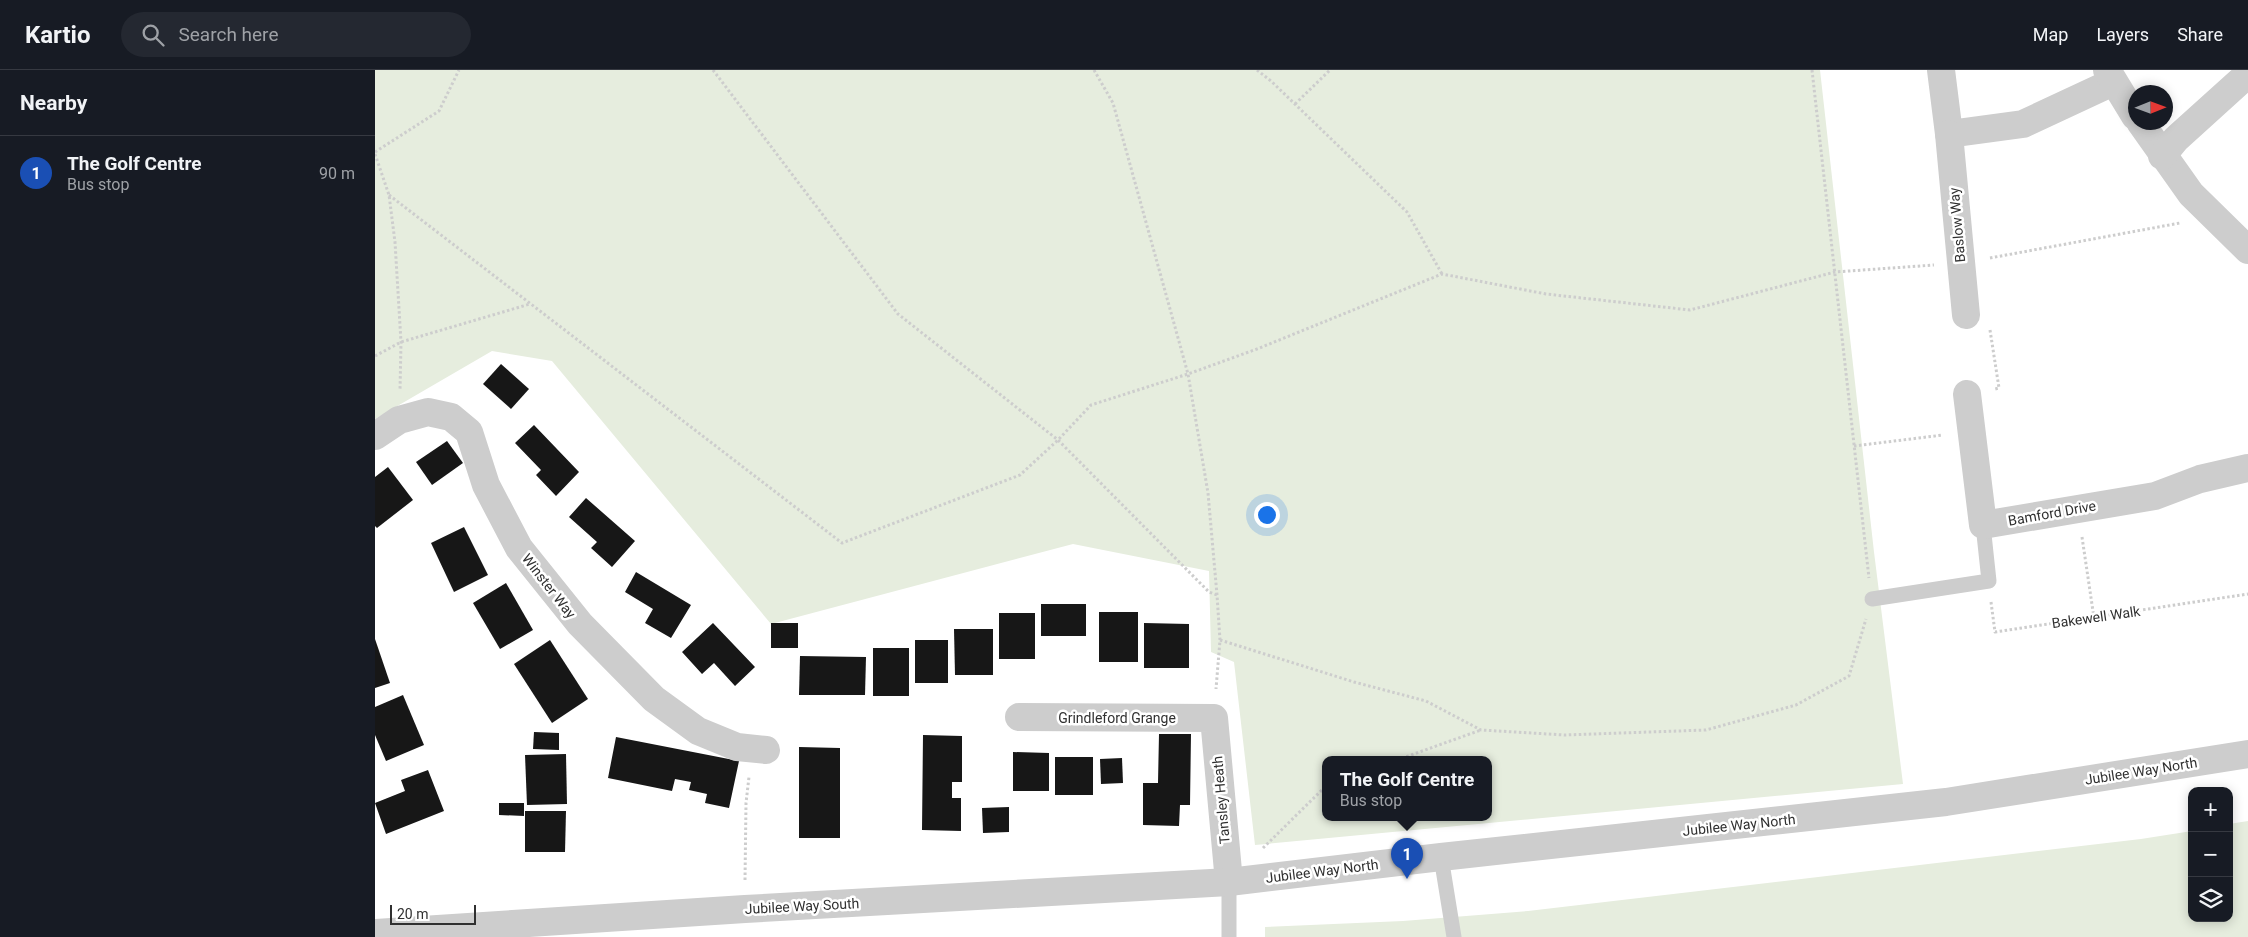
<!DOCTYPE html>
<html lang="en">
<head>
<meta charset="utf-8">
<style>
  :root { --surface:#171b24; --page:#242831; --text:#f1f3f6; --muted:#9ea1a6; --line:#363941; --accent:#e9303d }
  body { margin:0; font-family:Roboto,sans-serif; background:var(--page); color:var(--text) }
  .controls { position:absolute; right:15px; bottom:15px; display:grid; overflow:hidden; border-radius:10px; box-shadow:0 2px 12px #0003 }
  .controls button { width:45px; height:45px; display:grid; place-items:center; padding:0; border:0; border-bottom:1px solid var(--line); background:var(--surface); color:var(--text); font:25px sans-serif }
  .compass { position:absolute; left:1753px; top:15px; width:45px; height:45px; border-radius:50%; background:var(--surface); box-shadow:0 2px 12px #0003; rotate:89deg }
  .scale { position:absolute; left:15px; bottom:12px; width:86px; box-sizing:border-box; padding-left:5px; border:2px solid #303030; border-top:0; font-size:14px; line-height:18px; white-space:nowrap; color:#303030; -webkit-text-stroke:4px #fff; paint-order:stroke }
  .you { position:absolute; left:891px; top:444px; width:18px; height:18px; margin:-12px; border:4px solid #fff; border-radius:50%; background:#1a73e8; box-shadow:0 0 0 8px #1a73e833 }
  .badge { display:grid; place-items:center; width:32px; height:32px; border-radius:50%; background:var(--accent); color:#fff; font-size:16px; font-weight:700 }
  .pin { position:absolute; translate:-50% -41px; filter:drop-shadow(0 1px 2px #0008) }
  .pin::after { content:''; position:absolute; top:26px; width:18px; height:15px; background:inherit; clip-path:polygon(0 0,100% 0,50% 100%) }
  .popup { position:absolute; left:947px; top:686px; width:170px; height:65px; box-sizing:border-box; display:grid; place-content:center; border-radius:10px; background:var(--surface); filter:drop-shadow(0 1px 4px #0005); font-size:16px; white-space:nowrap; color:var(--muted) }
  .popup b { font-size:19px; color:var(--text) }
  .popup::after { content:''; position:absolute; left:50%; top:100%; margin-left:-10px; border:10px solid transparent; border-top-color:var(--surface) }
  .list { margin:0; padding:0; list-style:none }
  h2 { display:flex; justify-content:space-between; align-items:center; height:65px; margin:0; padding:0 20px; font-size:21px }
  h2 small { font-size:16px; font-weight:400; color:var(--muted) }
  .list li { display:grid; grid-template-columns:32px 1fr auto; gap:15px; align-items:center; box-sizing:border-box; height:75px; padding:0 20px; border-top:1px solid var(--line) }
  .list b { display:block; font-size:19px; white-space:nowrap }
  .list p { margin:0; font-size:16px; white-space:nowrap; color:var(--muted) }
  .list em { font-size:16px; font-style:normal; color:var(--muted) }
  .icon { flex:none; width:28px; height:28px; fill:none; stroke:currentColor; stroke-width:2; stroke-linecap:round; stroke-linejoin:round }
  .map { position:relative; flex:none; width:1873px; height:867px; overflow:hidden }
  header { display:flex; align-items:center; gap:30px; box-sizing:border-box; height:70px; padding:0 25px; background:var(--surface); border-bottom:1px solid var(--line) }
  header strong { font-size:24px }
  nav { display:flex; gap:28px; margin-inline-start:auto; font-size:18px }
  .search { width:350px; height:45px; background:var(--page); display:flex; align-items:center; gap:12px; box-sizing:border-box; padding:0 18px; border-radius:28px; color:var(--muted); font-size:19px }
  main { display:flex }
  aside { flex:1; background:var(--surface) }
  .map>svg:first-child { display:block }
  .green { fill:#e6edde; fill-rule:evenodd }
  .building { fill:#171717 }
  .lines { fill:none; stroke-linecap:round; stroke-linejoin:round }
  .path { stroke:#cdcdcd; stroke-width:3; stroke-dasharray:2.5 2.5; stroke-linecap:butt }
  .service { stroke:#cdcdcd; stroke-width:15 }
  .minor { stroke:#cdcdcd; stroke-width:28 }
  .tertiary { stroke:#cdcdcd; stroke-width:28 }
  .labels { text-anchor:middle; stroke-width:5; stroke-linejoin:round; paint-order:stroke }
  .street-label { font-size:14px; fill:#303030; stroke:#fff }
</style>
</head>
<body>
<header>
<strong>Kartio</strong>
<div class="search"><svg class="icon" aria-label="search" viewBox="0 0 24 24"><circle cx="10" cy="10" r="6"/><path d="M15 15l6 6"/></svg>Search here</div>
<nav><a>Map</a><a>Layers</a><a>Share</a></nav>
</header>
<main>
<aside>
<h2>Nearby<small></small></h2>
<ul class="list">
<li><span class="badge" style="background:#1a4fb4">1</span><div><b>The Golf Centre</b><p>Bus stop</p></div><em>90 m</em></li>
</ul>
</aside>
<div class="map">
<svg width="1873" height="867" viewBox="0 0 1873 867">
  <rect width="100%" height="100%" fill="#fff"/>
  <g class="green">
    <path d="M0 0H1445L1499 482 1528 714 880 775 859 592 836 582 834 501 698 474 396 554 177 291 117 281 0 349ZM951 690H1113V748H951Z"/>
    <path d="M1873 751V867H890V857L1028 851 1153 841 1766 769 1817 761V848H1854V754Z"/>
  </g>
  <g class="building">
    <path d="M126 294 154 319 136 339 108 314Z"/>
    <path d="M159 355 204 402 181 426 161 405 166 400 140 373Z"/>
    <path d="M72 371 88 393 57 415 41 392Z"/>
    <path d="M13 397 38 430 2 458 0 456V407Z"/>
    <path d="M211 428 260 471 237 497 216 478 222 472 194 447Z"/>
    <path d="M89 457 113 505 79 522 56 473Z"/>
    <path d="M261 502 316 535 296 568 270 553 278 539 250 522Z"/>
    <path d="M131 513 158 560 125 579 98 533Z"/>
    <rect x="666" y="534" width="45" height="32"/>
    <rect x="724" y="542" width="39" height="50"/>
    <rect x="624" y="543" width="36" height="46"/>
    <path d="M338 553 380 597 360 616 339 593 327 604 307 582Z"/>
    <rect x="396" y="553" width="27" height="25"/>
    <path d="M769 553 814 554V598H769Z"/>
    <path d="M579 559H618V605H580Z"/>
    <path d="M0 569 15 613 0 618Z"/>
    <path d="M175 570 213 629 177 653 139 594Z"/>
    <rect x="540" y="570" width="33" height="43"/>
    <rect x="498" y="578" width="36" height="48"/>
    <path d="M425 586 491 587 490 625H424Z"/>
    <path d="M28 625 49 675 11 691 0 665V637Z"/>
    <path d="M159 662 184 663V680L158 679Z"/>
    <path d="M784 664H816L815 735H805L804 756 768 755V713H783Z"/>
    <path d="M548 665 587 666V712H577V728H586V761L547 760Z"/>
    <path d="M241 667 364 691 354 738 330 733 332 724 314 720 316 712 300 709 297 721 233 708Z"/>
    <path d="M424 677 465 678V768H424Z"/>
    <path d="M638 682 674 683V721H638Z"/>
    <path d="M191 684 192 734 152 735 150 685Z"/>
    <rect x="680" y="687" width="38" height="38"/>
    <path d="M747 688 748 713 726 714 725 689Z"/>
    <path d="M53 700 69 741 11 764 0 733 30 721 26 710Z"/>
    <path d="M124 733H149V746L124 745Z"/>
    <path d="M634 737V762L608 763 607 738Z"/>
    <path d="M150 741H191L190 782H150Z"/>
  </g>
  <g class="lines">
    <g class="path">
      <path d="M338 0 523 244 683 370 834 522 842 525"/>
      <path d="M719 0 738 33 813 304 833 423 842 525 845 570 841 619"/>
      <path d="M882 0 896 11 1032 142 1067 204"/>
      <path d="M1437 0 1494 508"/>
      <path d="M920 34 955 0"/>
      <path d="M0 82 64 41 84 0"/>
      <path d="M0 84 14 125 20 172 26 272 25 321"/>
      <path d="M14 125 467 473 645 405 683 370 716 335 813 304 882 279 1067 204 1171 224 1315 240 1460 202 1559 195"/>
      <path d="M1615 188 1805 153"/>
      <path d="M1615 260 1624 318 1620 319"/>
      <path d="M0 286 26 272 155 234"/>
      <path d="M1479 376 1568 365"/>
      <path d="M1707 467 1719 548"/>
      <path d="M1616 532 1620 562 1873 524"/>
      <path d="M845 570 979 612 1051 631 1106 660 1190 665 1331 660 1421 635 1474 606 1491 549"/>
      <path d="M1022 690 1106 660"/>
      <path d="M888 778 951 716"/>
      <path d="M370 810 371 733 374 707"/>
    </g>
    <g class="service">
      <path d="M1497 529 1614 511 1608 455"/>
      <path d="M1066 787 1079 867"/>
      <path d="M854 812V867"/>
    </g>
    <g class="minor">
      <path d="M1566 0 1574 64 1648 54 1738 12"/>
      <path d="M1732 0 1760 46"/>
      <path d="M1765 52 1816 124 1873 180"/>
      <path d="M1574 64 1591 245"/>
      <path d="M1787 86 1801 69 1873 4"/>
      <path d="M1592 324 1608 455 1780 426 1825 409 1873 398"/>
      <path d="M0 366 24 350 53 342 76 347 94 362 111 415 144 478 205 554 279 629 323 661 362 677 391 680"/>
      <path d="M644 647 839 648 854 812"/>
    </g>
    <path class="tertiary" d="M0 863 370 839 854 812 1066 787 1571 732 1873 684"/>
  </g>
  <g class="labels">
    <g class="street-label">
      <text transform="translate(1582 155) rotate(-95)" y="5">Baslow Way</text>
      <text transform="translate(1677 443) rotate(-10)" y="5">Bamford Drive</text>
      <text transform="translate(174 516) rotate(52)" y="5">Winster Way</text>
      <text transform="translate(1721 547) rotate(-8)" y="5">Bakewell Walk</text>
      <text x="742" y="653">Grindleford Grange</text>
      <text transform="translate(1766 701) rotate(-9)" y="5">Jubilee Way North</text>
      <text transform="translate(846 730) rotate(-95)" y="5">Tansley Heath</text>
      <text transform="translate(1364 755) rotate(-6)" y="5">Jubilee Way North</text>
      <text transform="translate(947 801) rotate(-7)" y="5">Jubilee Way North</text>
      <text transform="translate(427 836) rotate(-3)" y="5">Jubilee Way South</text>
    </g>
  </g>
</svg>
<div class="controls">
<button>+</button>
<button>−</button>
<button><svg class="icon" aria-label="layers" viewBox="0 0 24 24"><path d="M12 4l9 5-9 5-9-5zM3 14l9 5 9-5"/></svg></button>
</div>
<svg class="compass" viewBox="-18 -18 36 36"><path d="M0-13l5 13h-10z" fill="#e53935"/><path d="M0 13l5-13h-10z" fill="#9ea1a6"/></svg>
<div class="scale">20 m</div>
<div class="you"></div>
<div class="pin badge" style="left:1032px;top:809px;background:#1a4fb4">1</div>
<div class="popup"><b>The Golf Centre</b>Bus stop</div>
</div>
</main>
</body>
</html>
